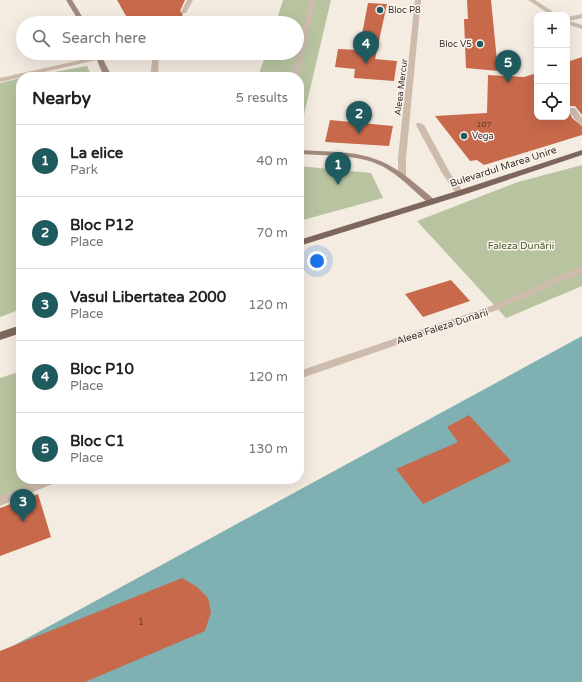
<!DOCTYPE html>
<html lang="en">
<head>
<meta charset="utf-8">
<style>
  :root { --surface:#fff; --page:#f6f6f6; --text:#222; --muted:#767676; --line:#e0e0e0; --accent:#1f5a5e }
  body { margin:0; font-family:"Varela Round",sans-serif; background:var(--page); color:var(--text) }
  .controls { position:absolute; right:12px; top:12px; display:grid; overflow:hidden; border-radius:8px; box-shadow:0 4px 16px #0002 }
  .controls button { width:36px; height:36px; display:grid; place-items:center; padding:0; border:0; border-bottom:1px solid var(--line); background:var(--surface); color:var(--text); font:20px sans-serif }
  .you { position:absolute; left:317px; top:261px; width:14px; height:14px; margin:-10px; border:3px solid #fff; border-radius:50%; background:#1a73e8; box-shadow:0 0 0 6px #1a73e833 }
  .badge { display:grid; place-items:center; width:26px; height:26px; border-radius:50%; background:var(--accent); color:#fff; font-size:13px; font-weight:700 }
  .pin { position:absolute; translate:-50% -33px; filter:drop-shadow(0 1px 2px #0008) }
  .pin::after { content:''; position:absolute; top:21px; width:14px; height:12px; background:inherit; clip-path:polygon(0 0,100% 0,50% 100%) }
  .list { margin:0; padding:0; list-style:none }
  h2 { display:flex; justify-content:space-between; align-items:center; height:52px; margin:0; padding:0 16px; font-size:17px }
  h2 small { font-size:13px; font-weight:400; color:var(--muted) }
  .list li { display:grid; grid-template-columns:26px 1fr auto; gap:12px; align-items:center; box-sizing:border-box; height:72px; padding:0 16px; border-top:1px solid var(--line) }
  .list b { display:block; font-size:15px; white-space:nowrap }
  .list p { margin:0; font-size:13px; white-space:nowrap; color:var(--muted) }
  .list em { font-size:13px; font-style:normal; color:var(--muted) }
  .icon { flex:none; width:22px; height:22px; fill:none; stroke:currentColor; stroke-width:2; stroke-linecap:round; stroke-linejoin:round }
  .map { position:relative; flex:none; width:582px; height:682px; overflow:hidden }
  .search { position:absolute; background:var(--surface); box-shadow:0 4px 16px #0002; left:16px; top:16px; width:288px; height:44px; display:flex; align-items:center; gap:10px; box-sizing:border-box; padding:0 14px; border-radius:22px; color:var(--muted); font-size:15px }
  .panel { position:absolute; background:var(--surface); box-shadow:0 4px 16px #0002; left:16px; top:72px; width:288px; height:412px; border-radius:16px }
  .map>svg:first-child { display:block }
  .green { fill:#b8c4a0 }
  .water { fill:#7fb0b2 }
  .building { fill:#c8694b }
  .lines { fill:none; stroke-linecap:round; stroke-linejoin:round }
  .service { fill:#cdbbac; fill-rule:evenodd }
  .pedestrian { fill:#cdbbac; fill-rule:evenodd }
  .minor { fill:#cdbbac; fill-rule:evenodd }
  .tertiary { fill:#cdbbac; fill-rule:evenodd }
  .secondary { fill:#a18a7d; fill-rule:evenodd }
  .primary { fill:#7d675c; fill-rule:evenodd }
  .poi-dot { fill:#1f5a5e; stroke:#fbf5ee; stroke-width:1.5 }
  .labels { text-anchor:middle; stroke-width:3; stroke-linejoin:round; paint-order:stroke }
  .number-label { font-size:8px; fill:#5e3e33 }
  .far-poi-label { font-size:9px; fill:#3b302b; stroke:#fbf5ee; text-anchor:start }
  .far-street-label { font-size:9px; fill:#3b302b; stroke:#fbf5ee }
  .street-label { font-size:10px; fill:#3b302b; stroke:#fbf5ee }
  .park-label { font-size:10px; fill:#4a5a2e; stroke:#fbf5ee }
  .near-number-label { font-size:10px; fill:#5e3e33 }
</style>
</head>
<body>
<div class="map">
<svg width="582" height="682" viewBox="0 0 582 682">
  <rect width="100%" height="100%" fill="#f4ebe1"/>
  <g class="green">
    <path d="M283 0H331L299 136V77H258L266 53H297V23H276Z"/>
    <path d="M87 66 92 77H27Z"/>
    <path d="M21 78V309L0 317V83Z"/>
    <path d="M582 165V286L506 318 417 221 518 182Z"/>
    <path d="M299 166 371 173 383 198 299 221Z"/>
    <path d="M21 371V479H49L0 498V378Z"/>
  </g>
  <path class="water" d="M582 336V682H0V653Z"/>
  <g class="building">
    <path d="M117 0H185L180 11 183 14 179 23H130Z"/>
    <path d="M467 0H491L498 71 466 68 464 19H468Z"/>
    <path d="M368 3 387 4 375 59 397 61 394 81 354 78 355 69 335 67 338 49 359 50Z"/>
    <path d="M582 57V115L575 106H569L568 108 572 118 582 126V135L484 165 477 160 470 161 435 116 487 113 488 75 524 77 537 73V117H567V62Z"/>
    <path d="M330 120 393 126 389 146 325 142Z"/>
    <path d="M451 280 470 301 423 317 405 294Z"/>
    <path d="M469 415 511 461 423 504 396 469 458 442 447 427Z"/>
    <path d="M38 494 51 537 0 556V508Z"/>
    <path d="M182 578 197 587 208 598 211 612 205 631 85 682H0V651Z"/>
  </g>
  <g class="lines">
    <g class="service">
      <path d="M415 0H421L406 158V176L402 178 398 176V158Z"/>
      <path d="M528 0H535L558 15H551Z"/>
      <path d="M582 14V18L569 21 582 25V29L567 24V17Z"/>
      <path d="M569 108H575L582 118V125C577 123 569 113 569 108Z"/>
      <path d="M417 123H420L424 125 450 173 464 193 463 195H457L442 173 416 125Z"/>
    </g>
    <g class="pedestrian">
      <path d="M310 0H316L299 77H291Z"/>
      <path d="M582 266V273L497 310 299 379V371L491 306Z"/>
      <path d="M41 479H59L57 482 0 506V496Z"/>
    </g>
    <g class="minor">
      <path d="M187 0H193L186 13H182L181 12Z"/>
      <path d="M153 53H159L158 77H150Z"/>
    </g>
    <path class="tertiary" d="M99 56 102 58 101 59 0 82V78Z"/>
    <g class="secondary">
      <path d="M66 0H72L86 23H80Z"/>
      <path d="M94 53H100L112 77H104Z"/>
      <path d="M299 150C350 153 376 149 417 185 423 190 430 195 435 201L434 203H428C413 190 399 175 382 166 357 154 326 156 299 154Z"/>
    </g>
    <g class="primary">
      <path d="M582 150V155L463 195 299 246V240L457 191Z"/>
      <path d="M21 325V333L0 340V332Z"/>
    </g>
  </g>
  <g class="poi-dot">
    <circle cx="380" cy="10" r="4"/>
    <circle cx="480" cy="44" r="4"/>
    <circle cx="464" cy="136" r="4"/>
  </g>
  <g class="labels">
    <g class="number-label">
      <text x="484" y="127">107</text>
    </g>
    <g class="far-poi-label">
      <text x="388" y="13">Bloc P8</text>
      <text x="472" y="47" text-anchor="end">Bloc V5</text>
      <text x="472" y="139">Vega</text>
    </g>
    <g class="far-street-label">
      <text transform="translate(401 87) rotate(-83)" y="3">Aleea Mercur</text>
    </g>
    <g class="street-label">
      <text transform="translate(503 166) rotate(-18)" y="4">Bulevardul Marea Unire</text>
      <text transform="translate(442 326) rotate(-18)" y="4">Aleea Faleza Dunării</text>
    </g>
    <g class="park-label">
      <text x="521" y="249">Faleza Dunării</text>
    </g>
    <g class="near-number-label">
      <text x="141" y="625">1</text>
    </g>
  </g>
</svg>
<div class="controls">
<button>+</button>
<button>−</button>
<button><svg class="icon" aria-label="locate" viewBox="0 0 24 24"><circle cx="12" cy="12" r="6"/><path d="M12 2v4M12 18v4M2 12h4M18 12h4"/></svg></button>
</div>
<div class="you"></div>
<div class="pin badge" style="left:338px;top:185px">1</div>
<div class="pin badge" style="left:359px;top:134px">2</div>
<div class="pin badge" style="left:23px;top:522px">3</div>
<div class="pin badge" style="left:366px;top:64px">4</div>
<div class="pin badge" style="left:508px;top:83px">5</div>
<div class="search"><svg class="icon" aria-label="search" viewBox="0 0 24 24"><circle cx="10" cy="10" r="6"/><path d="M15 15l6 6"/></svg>Search here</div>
<section class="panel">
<h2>Nearby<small>5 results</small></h2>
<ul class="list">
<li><span class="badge">1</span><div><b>La elice</b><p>Park</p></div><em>40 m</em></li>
<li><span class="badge">2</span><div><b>Bloc P12</b><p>Place</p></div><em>70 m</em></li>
<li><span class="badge">3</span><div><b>Vasul Libertatea 2000</b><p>Place</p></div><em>120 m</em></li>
<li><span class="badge">4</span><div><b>Bloc P10</b><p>Place</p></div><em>120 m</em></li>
<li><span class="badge">5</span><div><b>Bloc C1</b><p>Place</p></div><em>130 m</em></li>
</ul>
</section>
</div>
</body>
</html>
